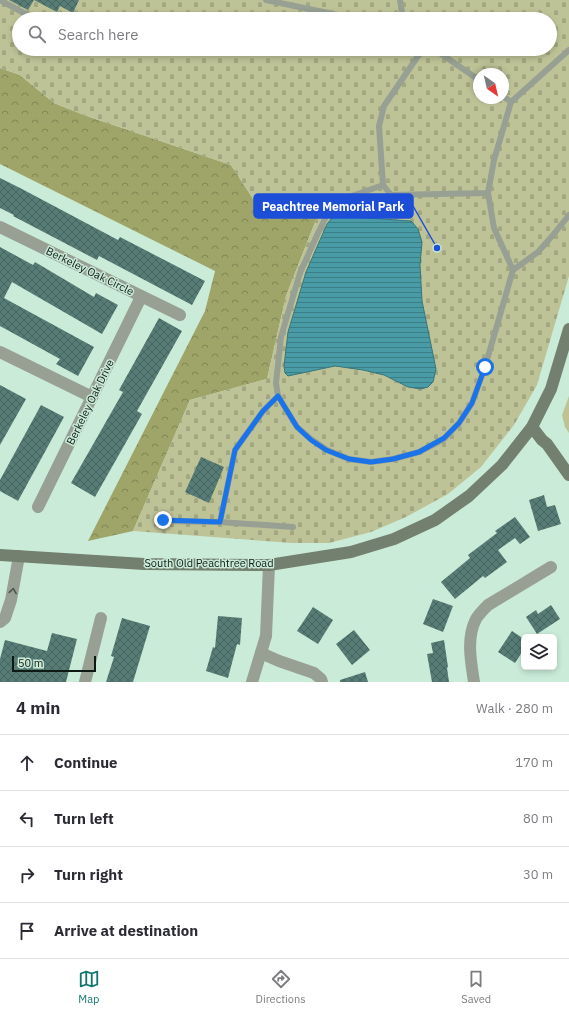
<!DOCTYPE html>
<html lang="en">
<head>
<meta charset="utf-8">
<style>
  :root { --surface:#fff; --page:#f2f2f3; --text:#2b2b33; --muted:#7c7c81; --line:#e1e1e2; --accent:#0f766e }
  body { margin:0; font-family:"IBM Plex Sans",sans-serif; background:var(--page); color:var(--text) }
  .controls { position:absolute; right:12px; bottom:12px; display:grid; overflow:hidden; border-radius:6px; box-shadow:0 2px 6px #0003 }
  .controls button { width:36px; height:36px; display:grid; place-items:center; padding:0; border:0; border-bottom:1px solid var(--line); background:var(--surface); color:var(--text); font:20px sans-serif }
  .compass { position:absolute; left:473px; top:68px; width:36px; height:36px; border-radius:50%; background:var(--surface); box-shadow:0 2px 6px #0003; rotate:146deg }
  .scale { position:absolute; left:12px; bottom:10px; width:84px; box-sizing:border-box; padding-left:4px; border:2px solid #0e1913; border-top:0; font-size:11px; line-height:14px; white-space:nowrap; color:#0e1913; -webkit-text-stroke:3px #caebd8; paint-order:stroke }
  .stop { position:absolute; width:12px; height:12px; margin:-9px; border:3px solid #1a73e8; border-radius:50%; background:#fff }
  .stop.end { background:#1a73e8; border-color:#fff; box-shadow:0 1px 4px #0008 }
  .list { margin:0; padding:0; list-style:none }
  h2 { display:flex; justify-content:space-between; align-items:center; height:52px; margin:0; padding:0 16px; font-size:17px }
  h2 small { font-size:13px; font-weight:400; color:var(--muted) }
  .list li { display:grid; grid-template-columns:26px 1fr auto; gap:12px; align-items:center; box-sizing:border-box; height:56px; padding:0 16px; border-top:1px solid var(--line) }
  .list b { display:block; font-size:15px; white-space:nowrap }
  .list em { font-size:13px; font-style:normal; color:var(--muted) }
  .icon { flex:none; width:22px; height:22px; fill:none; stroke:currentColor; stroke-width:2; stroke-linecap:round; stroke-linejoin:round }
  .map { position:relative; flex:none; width:569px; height:682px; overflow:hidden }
  .search { position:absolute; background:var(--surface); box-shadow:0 2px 6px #0003; left:12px; right:12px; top:12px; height:44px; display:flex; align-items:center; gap:10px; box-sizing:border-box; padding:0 14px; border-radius:22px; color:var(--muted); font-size:15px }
  .sheet { height:276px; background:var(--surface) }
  nav { display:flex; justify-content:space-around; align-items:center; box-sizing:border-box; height:56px; border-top:1px solid var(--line); background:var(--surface); font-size:11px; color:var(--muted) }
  nav a { display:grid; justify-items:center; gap:2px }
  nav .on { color:var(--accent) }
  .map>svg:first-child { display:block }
  .green { fill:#bec397 }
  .forest { fill:url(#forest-crowns) }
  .cemetery { fill:url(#cemetery-stones); fill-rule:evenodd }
  .water { fill:url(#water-rules); stroke:#37757a }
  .building { fill:url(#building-cross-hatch) }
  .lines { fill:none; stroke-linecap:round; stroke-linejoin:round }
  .lane { stroke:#98a094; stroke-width:6 }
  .street { stroke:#98a094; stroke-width:12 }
  .secondary { stroke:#74806f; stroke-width:12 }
  .oneway { stroke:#4c564d }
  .route { stroke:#1a73e8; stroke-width:5 }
  .labels { text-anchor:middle; stroke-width:3; stroke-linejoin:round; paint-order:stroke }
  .street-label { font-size:11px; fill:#0e1913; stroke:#caebd8 }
  .leader { fill:none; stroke:#1d4ed8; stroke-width:1.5 }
  .callout-dot { fill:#1d4ed8; stroke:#caebd8; stroke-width:1.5 }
  .callout { fill:#1d4ed8; stroke:#1d4ed8; stroke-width:1.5 }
  .callout-label { font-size:12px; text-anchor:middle; font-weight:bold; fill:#fff }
</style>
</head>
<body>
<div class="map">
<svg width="569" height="682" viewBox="0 0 569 682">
  <defs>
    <pattern id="forest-crowns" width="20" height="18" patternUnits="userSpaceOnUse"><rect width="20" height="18" fill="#9fa569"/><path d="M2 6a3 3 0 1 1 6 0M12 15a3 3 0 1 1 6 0" fill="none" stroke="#808655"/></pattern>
    <pattern id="cemetery-stones" width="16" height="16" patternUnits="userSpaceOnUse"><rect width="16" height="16" fill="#bec397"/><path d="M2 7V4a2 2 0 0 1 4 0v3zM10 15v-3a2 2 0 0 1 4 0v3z" fill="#a2a781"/></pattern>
    <pattern id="water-rules" width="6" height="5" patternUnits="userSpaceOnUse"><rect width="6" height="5" fill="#499ca6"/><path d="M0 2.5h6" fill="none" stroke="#3b7e86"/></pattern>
    <pattern id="building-cross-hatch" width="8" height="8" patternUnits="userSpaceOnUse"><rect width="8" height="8" fill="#577c76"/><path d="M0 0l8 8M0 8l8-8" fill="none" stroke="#466560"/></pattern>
  </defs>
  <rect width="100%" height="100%" fill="#caebd8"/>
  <path class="green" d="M569 396V433L565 427 562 415Z"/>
  <path class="forest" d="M0 68 20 75 54 103 84 115 231 165 266 219 321 207 286 296 267 379 190 400 133 531 88 541 205 311 215 271 0 164Z"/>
  <path class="cemetery" d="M0 0H569V276L537 385 514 425 481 467 448 494 406 517 371 532 329 543H292L133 531 190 400 267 379 286 296 321 207 266 219 231 165 84 115 54 103 20 75 0 68ZM19 19H550V49H19ZM479 74H503V98H479Z"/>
  <path class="water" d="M338 216 411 221 412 222 418 229 422 242 420 265 422 301 436 369 433 382 428 387 421 389 408 387 384 375 363 370 335 366 288 376 285 373 284 366 288 332 306 272 327 224 331 219Z"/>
  <g class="building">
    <path d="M9 0H34L28 10Z"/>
    <path d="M34 0H79L73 13 60 6 57 12Z"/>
    <path d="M0 178 22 189 118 240 120 237 205 281 192 305 99 256 97 260 13 216 14 215 0 208Z"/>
    <path d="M0 247 33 265 35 262 94 297 96 293 118 305 102 334 12 282 4 298 94 347 78 376 56 364 60 359 0 326Z"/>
    <path d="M159 318 182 331 137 411 142 414 95 497 71 483 123 392 119 390Z"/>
    <path d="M0 385 26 399 0 445Z"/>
    <path d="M41 405 64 417 18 501 0 491V480Z"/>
    <path d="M201 457 224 467 209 503 185 492Z"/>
    <path d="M544 495 547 507 555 505 561 524 538 531 529 500Z"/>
    <path d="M515 517 530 537 520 544 515 538 498 550 507 562 485 578 483 576 455 599 441 582 470 558 468 555 497 533 495 531Z"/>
    <path d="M433 599 453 606 443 632 423 624Z"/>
    <path d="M551 605 560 619 537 634 526 617 536 610 538 614Z"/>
    <path d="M313 607 333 620 318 644 297 631Z"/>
    <path d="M218 616 242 618 240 645 237 644 228 678 206 671 213 647 215 648Z"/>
    <path d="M122 618 150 626 133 682H106L114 657 111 656Z"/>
    <path d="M354 630 370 650 352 665 336 644Z"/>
    <path d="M512 631 524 639V649L515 663 498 652Z"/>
    <path d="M52 633 77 639 66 682H0V659L5 640 47 651Z"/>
    <path d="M444 640 448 667 447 668 449 682H432L427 654 433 653 431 643Z"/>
    <path d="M365 672 368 682H340V680Z"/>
  </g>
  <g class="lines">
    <g class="lane">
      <path d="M0 0 35 19"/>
      <path d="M266 0 357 19"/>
      <path d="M400 0 403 19"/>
      <path d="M426 49 418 56 384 106 379 126 383 185 391 195 488 193 494 160 511 102"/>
      <path d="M434 49 479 80"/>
      <path d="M503 96 511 102 569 50"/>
      <path d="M383 185 349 197 330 209 318 233 300 273 281 337 276 383 278 396 297 427 311 439 327 450 349 459 371 462 393 459 419 452 444 439 459 423 472 403 485 367 513 270"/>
      <path d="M488 193 494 228 513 270 538 252 553 235 569 215"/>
      <path d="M163 521 220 522 235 450 263 411 278 396"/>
      <path d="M220 522 293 527"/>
    </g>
    <g class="street">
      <path d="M0 227 180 315"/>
      <path d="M0 352 92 397"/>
      <path d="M38 507 141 297"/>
      <path d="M0 622 5 618 11 600 19 556"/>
      <path d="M261 653 279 661 314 673 321 679 322 682"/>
      <path d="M85 682 101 618"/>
      <path d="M252 682 266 636 269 565"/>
      <path d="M474 682C471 662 466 638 476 619 479 614 484 609 488 605L551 567"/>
    </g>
    <g class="secondary">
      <path d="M532 427 542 440 547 444 569 475"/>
      <path d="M0 555 144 564 269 565 351 552 394 539 435 520 469 496 502 465 532 427 551 389 569 329"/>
    </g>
  </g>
  <defs><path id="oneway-chevron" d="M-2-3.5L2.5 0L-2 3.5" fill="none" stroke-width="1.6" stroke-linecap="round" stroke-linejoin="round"/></defs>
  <use class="oneway" href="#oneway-chevron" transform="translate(13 591) rotate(-81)"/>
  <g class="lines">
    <path class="route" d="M163 520 220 522 235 450 263 411 278 396 297 427 311 440 326 450 349 459 371 462 393 459 419 452 444 438 459 423 472 403 485 367"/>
  </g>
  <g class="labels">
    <g class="street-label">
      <text transform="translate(90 271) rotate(26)" y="4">Berkeley Oak Circle</text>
      <text transform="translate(90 402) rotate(-64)" y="4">Berkeley Oak Drive</text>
      <text x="209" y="567">South Old Peachtree Road</text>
    </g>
  </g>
  <path class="leader" d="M437 248L413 206"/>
  <circle class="callout-dot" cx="437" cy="248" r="4"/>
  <rect class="callout" x="254" y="194" width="159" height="24" rx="4"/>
  <g class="callout-label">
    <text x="333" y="211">Peachtree Memorial Park</text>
  </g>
</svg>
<div class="controls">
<button><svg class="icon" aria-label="layers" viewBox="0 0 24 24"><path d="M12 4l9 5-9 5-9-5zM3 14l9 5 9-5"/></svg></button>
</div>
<svg class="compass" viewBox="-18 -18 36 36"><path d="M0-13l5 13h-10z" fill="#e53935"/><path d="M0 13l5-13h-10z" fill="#7c7c81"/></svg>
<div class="scale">50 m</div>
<div class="stop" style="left:485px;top:367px"></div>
<div class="stop end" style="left:163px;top:520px"></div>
<div class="search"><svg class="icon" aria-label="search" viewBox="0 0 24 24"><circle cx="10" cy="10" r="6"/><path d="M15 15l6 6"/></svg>Search here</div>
</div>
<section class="sheet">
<h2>4 min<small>Walk · 280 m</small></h2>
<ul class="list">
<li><svg class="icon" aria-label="ahead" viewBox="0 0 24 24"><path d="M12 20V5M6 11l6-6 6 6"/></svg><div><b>Continue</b></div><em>170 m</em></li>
<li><svg class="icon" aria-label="left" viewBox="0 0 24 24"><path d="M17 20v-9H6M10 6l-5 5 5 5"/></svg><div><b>Turn left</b></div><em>80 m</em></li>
<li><svg class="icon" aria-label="right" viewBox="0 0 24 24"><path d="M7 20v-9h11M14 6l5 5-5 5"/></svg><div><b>Turn right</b></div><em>30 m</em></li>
<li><svg class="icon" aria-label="arrive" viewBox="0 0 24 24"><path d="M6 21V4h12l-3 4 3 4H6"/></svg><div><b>Arrive at destination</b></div></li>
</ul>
</section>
<nav>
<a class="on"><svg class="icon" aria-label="map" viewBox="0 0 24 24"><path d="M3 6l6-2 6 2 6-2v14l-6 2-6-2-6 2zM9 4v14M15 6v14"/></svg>Map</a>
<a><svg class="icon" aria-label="directions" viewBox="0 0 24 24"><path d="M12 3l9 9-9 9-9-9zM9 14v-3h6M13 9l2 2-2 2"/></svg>Directions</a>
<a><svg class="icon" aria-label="saved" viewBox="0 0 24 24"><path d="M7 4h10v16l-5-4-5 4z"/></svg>Saved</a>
</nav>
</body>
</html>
